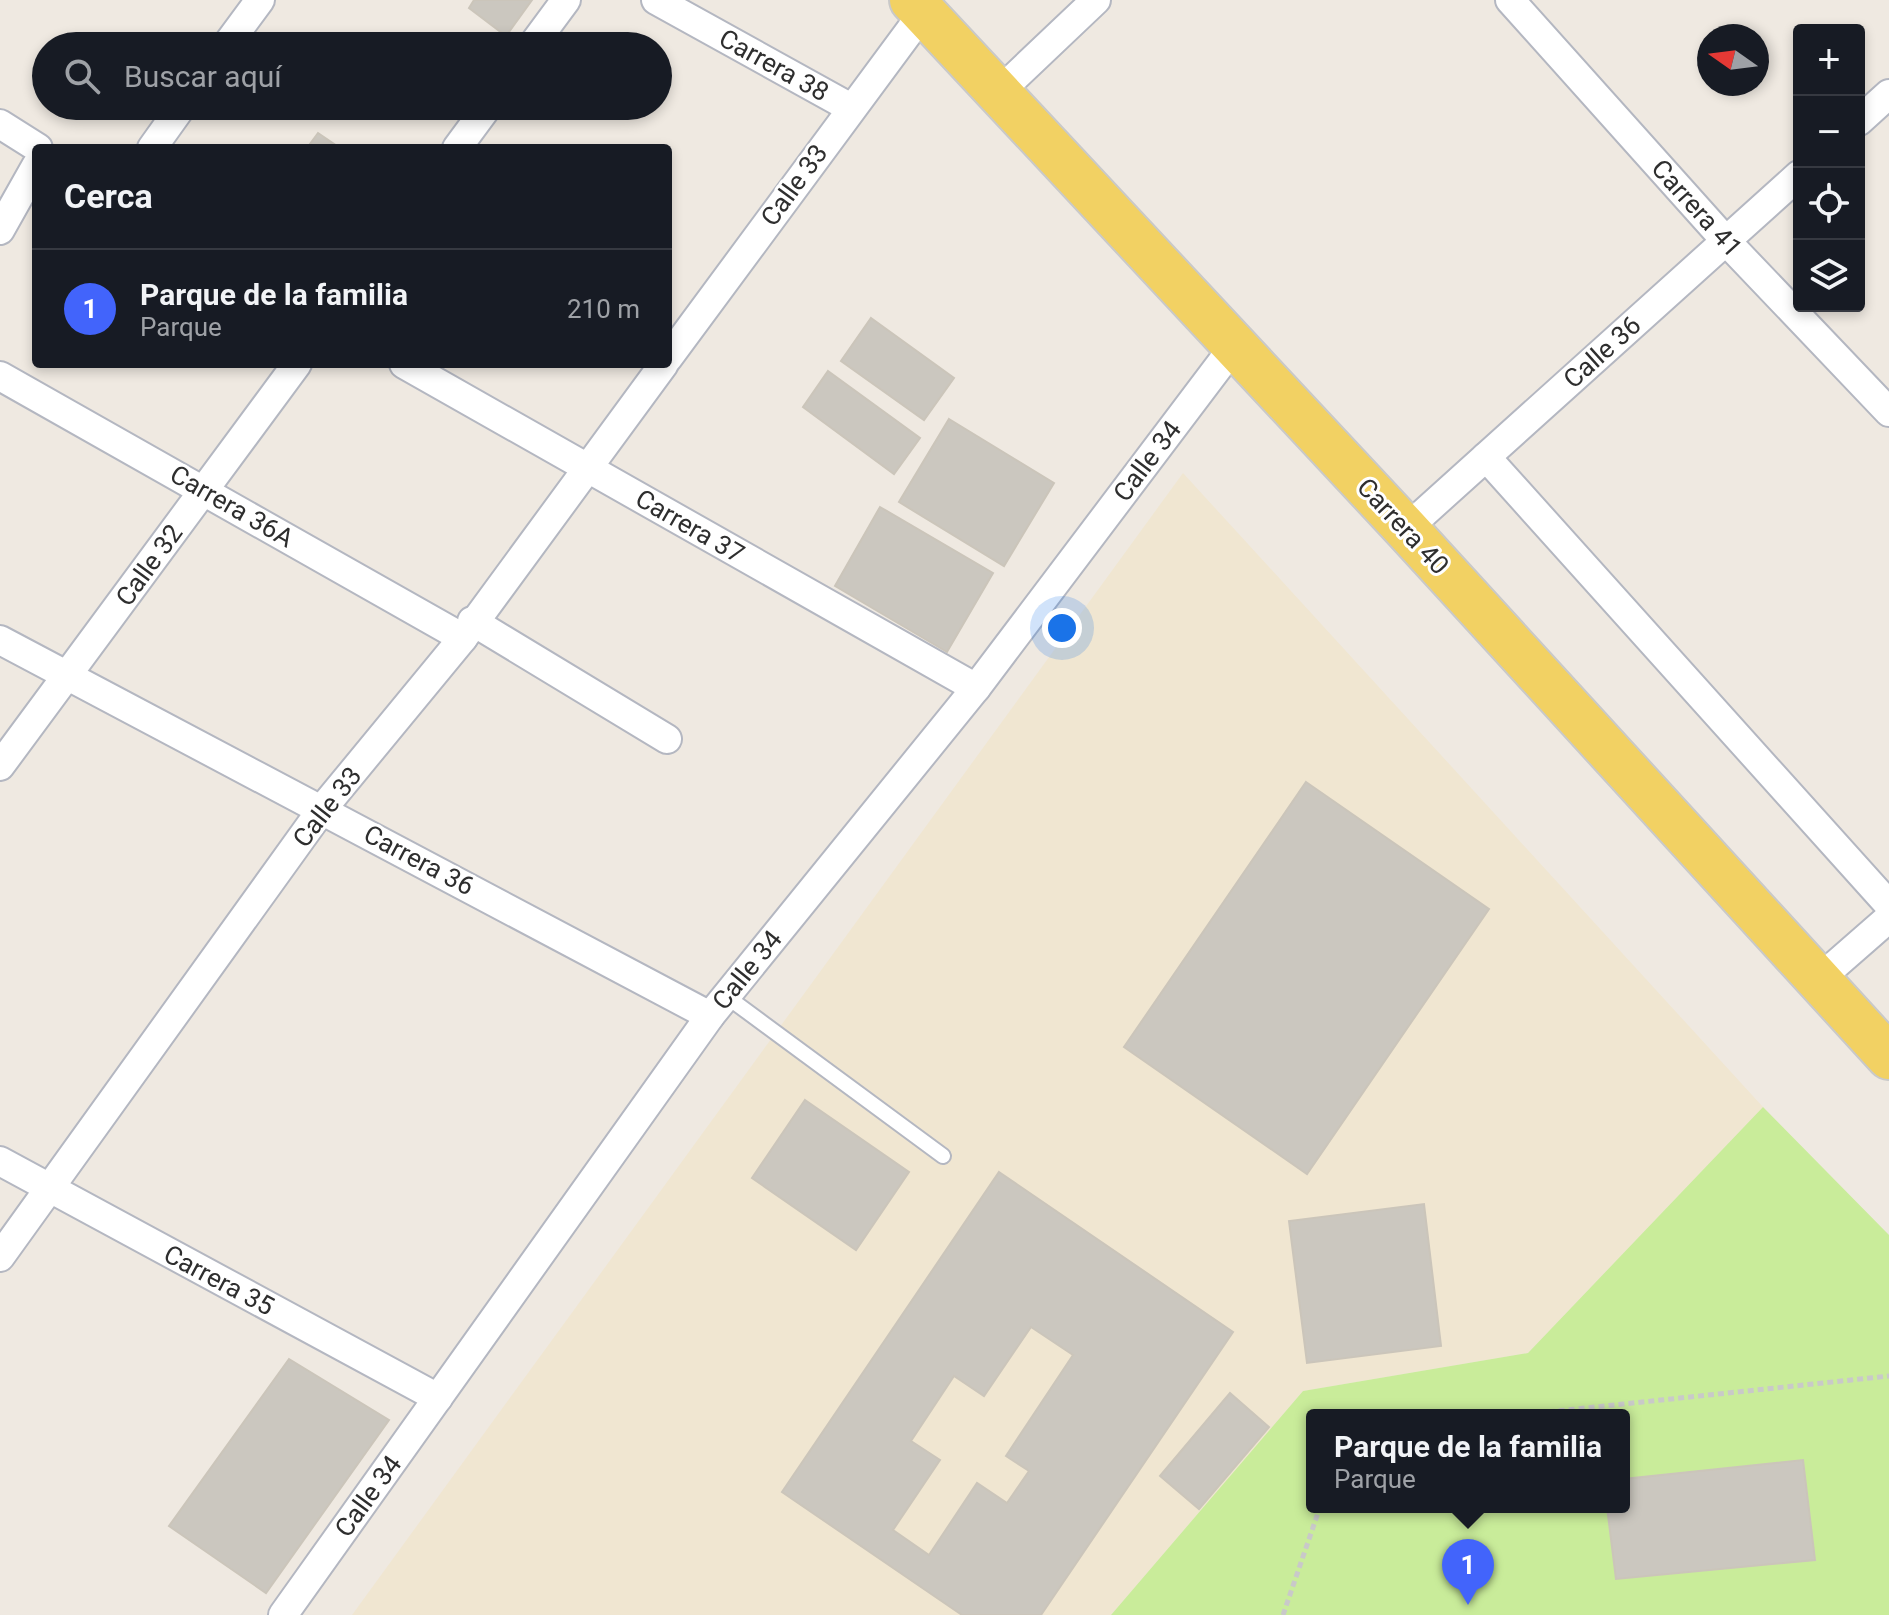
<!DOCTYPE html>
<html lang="es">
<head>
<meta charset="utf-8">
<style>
  :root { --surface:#171b24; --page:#242831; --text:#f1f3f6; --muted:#9ea1a6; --line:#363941; --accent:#4264fb }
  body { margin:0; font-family:Roboto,sans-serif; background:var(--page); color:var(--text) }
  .controls { position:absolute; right:24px; top:24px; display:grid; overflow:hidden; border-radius:8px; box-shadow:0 4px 12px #0003 }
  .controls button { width:72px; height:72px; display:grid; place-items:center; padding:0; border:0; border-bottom:2px solid var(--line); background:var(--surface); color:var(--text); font:40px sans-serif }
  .compass { position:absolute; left:1697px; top:24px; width:72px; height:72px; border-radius:50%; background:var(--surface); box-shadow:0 4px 12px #0003; rotate:284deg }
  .you { position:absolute; left:1062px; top:628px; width:28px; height:28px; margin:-20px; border:6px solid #fff; border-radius:50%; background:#1a73e8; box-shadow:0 0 0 12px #1a73e833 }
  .badge { display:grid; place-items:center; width:52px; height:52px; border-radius:50%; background:var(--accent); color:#fff; font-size:26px; font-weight:700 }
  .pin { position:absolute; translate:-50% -66px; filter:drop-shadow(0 2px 4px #0008) }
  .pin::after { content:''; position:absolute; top:42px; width:28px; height:24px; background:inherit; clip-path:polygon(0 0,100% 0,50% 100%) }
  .popup { position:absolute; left:1306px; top:1409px; width:324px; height:104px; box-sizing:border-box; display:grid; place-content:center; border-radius:8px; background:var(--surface); filter:drop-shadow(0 2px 6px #0005); font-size:26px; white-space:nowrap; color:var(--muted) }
  .popup b { font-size:30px; color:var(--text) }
  .popup::after { content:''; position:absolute; left:50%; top:100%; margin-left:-16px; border:16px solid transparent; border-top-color:var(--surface) }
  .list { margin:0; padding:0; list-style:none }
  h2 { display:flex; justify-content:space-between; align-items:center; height:104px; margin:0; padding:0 32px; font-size:34px }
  h2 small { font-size:26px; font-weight:400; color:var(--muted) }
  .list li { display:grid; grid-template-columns:52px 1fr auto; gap:24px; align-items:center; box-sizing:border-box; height:120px; padding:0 32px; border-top:2px solid var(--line) }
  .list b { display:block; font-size:30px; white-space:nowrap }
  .list p { margin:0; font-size:26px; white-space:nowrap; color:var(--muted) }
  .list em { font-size:26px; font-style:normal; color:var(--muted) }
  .icon { flex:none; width:44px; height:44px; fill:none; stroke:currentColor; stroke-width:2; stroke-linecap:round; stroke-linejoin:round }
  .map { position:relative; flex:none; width:1889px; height:1615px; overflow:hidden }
  .search { position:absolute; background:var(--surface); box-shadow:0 4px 12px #0003; left:32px; top:32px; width:640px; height:88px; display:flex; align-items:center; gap:20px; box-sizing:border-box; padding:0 28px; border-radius:44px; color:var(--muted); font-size:30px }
  .panel { position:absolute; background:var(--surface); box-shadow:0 4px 12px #0003; left:32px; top:144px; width:640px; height:224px; border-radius:8px }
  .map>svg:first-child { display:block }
  .education { fill:#f0e6d1 }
  .pitch { fill:#c9ec9a; fill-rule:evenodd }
  .building { fill:#cbc7bf; stroke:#cbc5ba; stroke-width:2; fill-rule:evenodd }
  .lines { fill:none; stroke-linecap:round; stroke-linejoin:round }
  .service-casing { stroke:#b4b7c1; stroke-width:18 }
  .minor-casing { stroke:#b4b7c1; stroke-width:32 }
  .primary-casing { stroke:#c9c9c9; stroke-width:48 }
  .path { stroke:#c9c9c9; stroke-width:5; stroke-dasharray:6 4; stroke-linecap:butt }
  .service { stroke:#fff; stroke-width:14 }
  .minor { stroke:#fff; stroke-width:28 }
  .primary { stroke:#f2d163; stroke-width:44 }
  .labels { text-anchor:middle; stroke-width:6; stroke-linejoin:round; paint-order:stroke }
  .street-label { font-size:26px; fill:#2e2e2e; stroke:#fff }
</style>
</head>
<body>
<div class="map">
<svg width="1889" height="1615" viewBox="0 0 1889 1615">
  <rect width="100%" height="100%" fill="#efe9e1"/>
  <path class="education" d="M1183 473 1763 1107 1528 1353 1303 1391 1111 1615H352Z"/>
  <path class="pitch" d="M1763 1107 1889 1235V1615H1111L1303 1391 1528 1353ZM1312 1415H1624V1507H1312Z"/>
  <g class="building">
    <path d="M474 0H532L506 36 469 8Z"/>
    <path d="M318 133 340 148H307Z"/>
    <path d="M871 318 954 378 924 420 841 361Z"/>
    <path d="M828 371 920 438 894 474 803 407Z"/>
    <path d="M949 419 1054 483 1004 566 899 502Z"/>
    <path d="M880 507 993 573 947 652 835 586Z"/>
    <path d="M1306 782 1489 909 1307 1174 1124 1047Z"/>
    <path d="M805 1100 909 1172 856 1250 752 1178Z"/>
    <path d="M999 1172 1233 1332 1041 1615H962L782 1492ZM1031 1327 1073 1355 1006 1456 1029 1471 1007 1503 977 1483 929 1555 893 1530 940 1460 911 1441 954 1376 984 1396Z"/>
    <path d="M1424 1204 1441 1346 1307 1363 1289 1221Z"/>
    <path d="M289 1359 389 1420 266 1593 169 1526Z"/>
    <path d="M1230 1393 1269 1427 1199 1509 1160 1476Z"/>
    <path d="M1803 1460 1815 1560 1616 1579 1607 1507H1624V1479Z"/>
  </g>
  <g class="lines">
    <defs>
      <path id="service" d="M726 996 943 1156"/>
      <g id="minor">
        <path d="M656 0 851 108"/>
        <path d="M1510 0 1726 241 1889 412"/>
        <path d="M226 46 260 0"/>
        <path d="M532 46 566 0"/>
        <path d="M998 93 1096 0"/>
        <path d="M1859 121 1889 94"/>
        <path d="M0 124 38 148"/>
        <path d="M152 148 182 106"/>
        <path d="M457 148 488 106"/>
        <path d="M0 230 36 166"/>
        <path d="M668 358 923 13"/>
        <path d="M404 364 976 688"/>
        <path d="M0 376 463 638"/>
        <path d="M1486 457 1889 905"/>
        <path d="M1406 529 1799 175"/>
        <path d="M472 621 667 739"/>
        <path d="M0 640 710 1016"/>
        <path d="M0 766 297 364"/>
        <path d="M1818 980 1889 918"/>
        <path d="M0 1161 438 1398"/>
        <path d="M0 1257 323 808 463 638 664 364"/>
        <path d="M283 1615 710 1016 976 688 1235 345"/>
      </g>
      <path id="primary" d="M912 0 1406 529 1889 1057"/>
    </defs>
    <use href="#service" class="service-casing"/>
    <use href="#minor" class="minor-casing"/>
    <use href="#primary" class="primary-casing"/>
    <g class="path">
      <path d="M1519 1415 1889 1376"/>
      <path d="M1283 1615 1320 1507"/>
    </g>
    <use href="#service" class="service"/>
    <use href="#minor" class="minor"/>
    <use href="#primary" class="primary"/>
  </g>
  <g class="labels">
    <g class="street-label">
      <text transform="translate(774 65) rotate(29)" y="9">Carrera 38</text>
      <text transform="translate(794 185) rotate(-54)" y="9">Calle 33</text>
      <text transform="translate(1697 208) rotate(48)" y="9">Carrera 41</text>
      <text transform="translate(1602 352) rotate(-42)" y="9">Calle 36</text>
      <text transform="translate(1147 461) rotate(-53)" y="9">Calle 34</text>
      <text transform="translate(232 506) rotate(30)" y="9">Carrera 36A</text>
      <text transform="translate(690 526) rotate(30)" y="9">Carrera 37</text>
      <text transform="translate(1403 526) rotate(47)" y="9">Carrera 40</text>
      <text transform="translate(149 565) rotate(-54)" y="9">Calle 32</text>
      <text transform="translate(327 807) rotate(-52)" y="9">Calle 33</text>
      <text transform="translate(419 860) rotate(28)" y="9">Carrera 36</text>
      <text transform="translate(747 970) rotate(-51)" y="9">Calle 34</text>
      <text transform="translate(219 1280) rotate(28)" y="9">Carrera 35</text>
      <text transform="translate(368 1496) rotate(-54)" y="9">Calle 34</text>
    </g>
  </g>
</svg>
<div class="controls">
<button>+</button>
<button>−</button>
<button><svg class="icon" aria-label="locate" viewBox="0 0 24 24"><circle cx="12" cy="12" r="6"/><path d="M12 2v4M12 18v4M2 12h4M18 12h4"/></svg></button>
<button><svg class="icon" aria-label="layers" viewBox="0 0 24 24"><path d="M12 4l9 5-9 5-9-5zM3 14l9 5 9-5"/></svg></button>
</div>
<svg class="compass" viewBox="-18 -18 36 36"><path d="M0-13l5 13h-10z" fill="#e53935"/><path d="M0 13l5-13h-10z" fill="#9ea1a6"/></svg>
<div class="you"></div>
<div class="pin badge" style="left:1468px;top:1605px">1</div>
<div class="popup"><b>Parque de la familia</b>Parque</div>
<div class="search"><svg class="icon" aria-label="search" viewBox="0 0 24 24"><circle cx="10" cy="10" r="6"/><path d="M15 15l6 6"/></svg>Buscar aquí</div>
<section class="panel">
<h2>Cerca<small></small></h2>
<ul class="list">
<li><span class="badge">1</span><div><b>Parque de la familia</b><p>Parque</p></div><em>210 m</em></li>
</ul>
</section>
</div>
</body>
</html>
